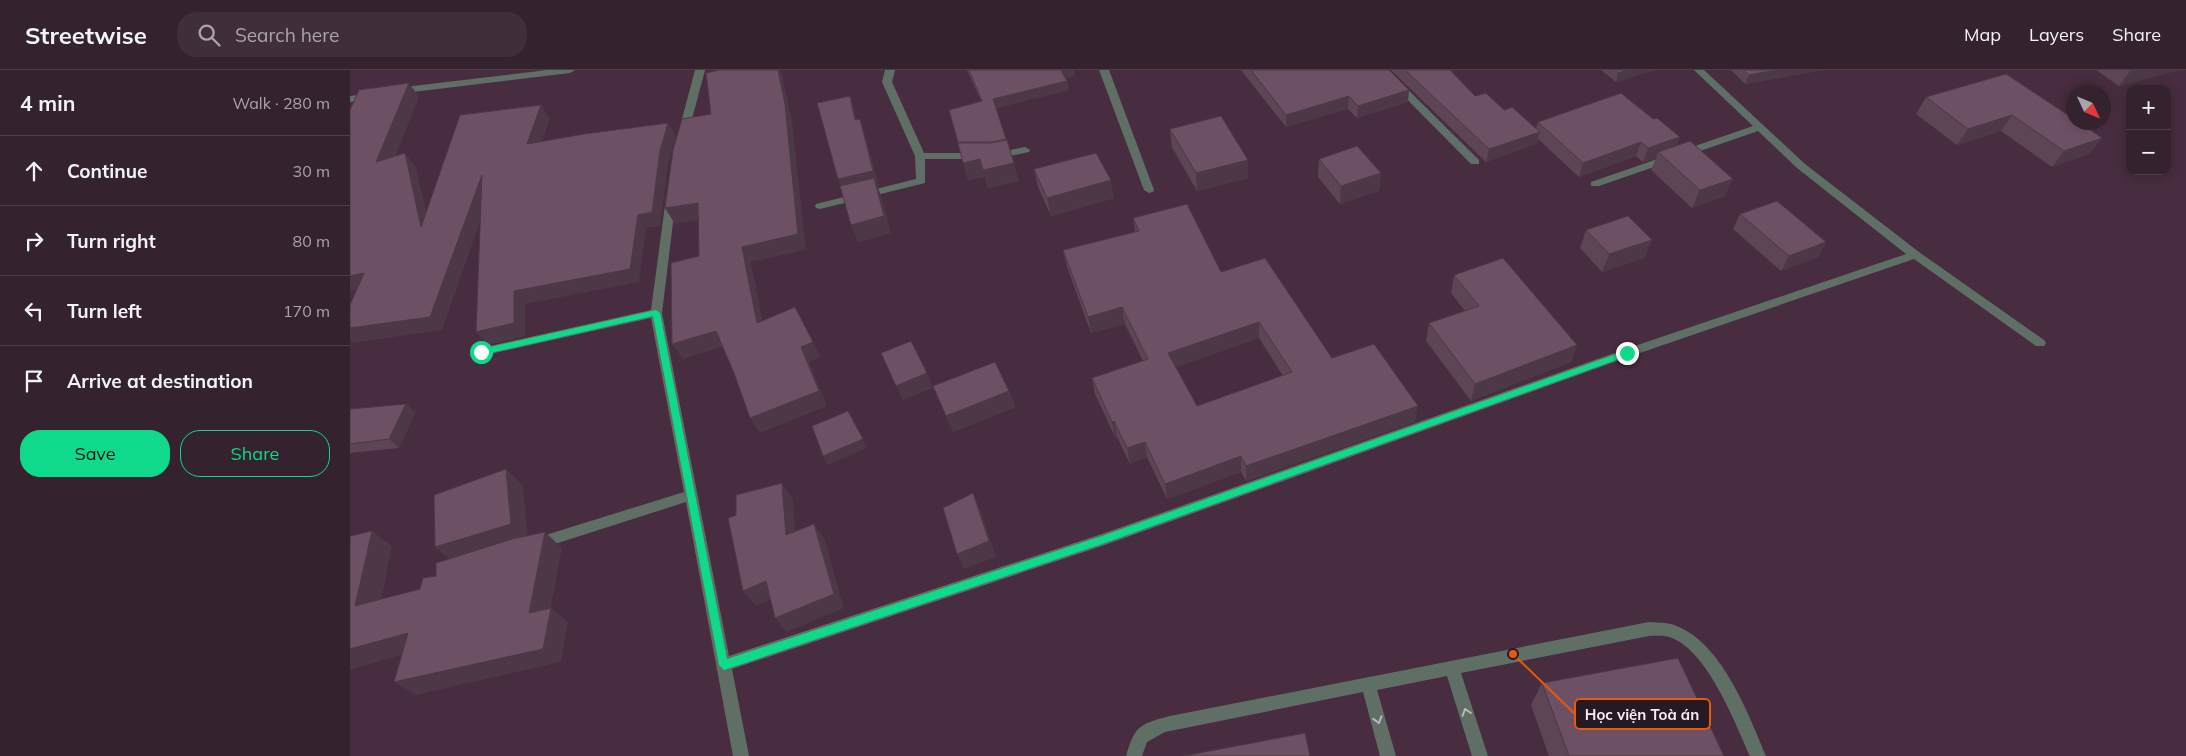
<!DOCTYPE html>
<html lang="en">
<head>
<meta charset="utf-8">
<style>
  :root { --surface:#35222f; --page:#402f3b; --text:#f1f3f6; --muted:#aaa4aa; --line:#4f3f4b; --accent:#0fd98a }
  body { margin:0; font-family:Mulish,sans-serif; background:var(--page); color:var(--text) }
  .controls { position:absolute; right:15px; top:15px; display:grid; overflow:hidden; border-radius:10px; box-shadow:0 2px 12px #0003 }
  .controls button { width:45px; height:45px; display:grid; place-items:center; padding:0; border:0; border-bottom:1px solid var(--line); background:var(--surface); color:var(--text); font:25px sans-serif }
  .compass { position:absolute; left:1716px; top:15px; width:45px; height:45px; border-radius:50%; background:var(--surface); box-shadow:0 2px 12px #0003; rotate:134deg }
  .stop { position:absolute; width:15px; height:15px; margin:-11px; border:4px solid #0fd98a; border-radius:50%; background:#fff }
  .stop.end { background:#0fd98a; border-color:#fff; box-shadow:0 1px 5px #0008 }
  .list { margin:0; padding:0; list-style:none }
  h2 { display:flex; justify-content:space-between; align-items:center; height:65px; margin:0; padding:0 20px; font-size:21px }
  h2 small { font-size:16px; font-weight:400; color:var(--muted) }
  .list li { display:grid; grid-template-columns:32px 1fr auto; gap:15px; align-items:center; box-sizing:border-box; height:70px; padding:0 20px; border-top:1px solid var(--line) }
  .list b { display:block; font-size:19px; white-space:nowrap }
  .list em { font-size:16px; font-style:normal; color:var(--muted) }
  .actions { display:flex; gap:10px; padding:15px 20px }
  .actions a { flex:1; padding:11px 0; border:1px solid var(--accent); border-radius:20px; text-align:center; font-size:18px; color:var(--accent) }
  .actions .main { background:var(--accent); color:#111 }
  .icon { flex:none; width:28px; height:28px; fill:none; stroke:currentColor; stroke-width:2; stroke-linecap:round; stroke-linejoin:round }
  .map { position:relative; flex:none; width:1836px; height:686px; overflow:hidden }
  header { display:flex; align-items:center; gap:30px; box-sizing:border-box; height:70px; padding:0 25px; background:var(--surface); border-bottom:1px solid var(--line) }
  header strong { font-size:24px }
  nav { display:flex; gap:28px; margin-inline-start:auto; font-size:18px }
  .search { width:350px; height:45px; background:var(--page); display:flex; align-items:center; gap:12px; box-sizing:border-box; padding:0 18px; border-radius:20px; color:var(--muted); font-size:19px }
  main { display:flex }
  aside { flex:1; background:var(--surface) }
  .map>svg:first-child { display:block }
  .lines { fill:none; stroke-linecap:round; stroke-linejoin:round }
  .service { fill:#606f66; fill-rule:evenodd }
  .minor { fill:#606f66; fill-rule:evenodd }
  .wall { fill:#5e4556; fill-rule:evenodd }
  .shaded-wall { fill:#4c3846 }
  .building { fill:#6d5064; stroke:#4c3846; fill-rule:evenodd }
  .oneway { stroke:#bcb8bb }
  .route { fill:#0fd98a }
  .leader { fill:none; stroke:#e8590c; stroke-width:2 }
  .callout-dot { fill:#e8590c; stroke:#261a22; stroke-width:2 }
  .callout { fill:#261a22; stroke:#e8590c; stroke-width:2 }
  .callout-label { font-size:15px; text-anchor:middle; font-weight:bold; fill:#fae9f4 }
</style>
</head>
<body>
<header>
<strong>Streetwise</strong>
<div class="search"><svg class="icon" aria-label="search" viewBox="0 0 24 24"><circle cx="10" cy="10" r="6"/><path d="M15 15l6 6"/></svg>Search here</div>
<nav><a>Map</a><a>Layers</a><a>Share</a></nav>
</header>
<main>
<aside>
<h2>4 min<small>Walk · 280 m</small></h2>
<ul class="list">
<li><svg class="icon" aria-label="ahead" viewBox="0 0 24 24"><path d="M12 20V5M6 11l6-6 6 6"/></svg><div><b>Continue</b></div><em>30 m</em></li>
<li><svg class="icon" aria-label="right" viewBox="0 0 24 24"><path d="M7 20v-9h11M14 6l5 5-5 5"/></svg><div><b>Turn right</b></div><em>80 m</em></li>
<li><svg class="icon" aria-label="left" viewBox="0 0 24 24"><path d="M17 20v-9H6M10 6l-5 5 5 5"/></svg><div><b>Turn left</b></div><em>170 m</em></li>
<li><svg class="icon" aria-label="arrive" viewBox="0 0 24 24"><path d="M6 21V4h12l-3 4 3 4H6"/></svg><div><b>Arrive at destination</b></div></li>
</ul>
<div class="actions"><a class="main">Save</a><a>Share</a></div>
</aside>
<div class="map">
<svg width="1836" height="686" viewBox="0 0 1836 686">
  <rect width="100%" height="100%" fill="#472d3f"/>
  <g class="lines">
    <g class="service">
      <path d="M535 0H545L542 12 574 83H645L675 77 680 80 679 82 645 89H575V113L470 139 466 138 465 136 466 134 566 109 565 86 532 12Z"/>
      <path d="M1299 552C1309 553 1320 552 1329 557 1373 576 1399 645 1416 686H1400C1385 653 1358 582 1322 568 1316 565 1306 566 1299 566L1111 603 1138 686H1122L1097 606 1027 620 1046 686H1030L1013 622 815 662 797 672 792 686H776C785 656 789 654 820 646Z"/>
    </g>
    <g class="minor">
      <path d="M197 0H225L220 3 46 24 41 21 46 18Z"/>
      <path d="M345 0H355L338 64 333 67 328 64Z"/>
      <path d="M749 0H759L804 120 803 122 799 123 794 120Z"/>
      <path d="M1028 0H1038L1129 90V94H1121Z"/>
      <path d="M1344 0H1354L1455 94 1569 182 1694 270 1696 273 1694 276H1686L1564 189 1281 286 752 476 382 599 399 686H383L336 432 186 480 181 478 179 474 181 470 186 468 334 422 301 248 131 286 125 282 131 278 301 240 316 128 321 125 326 128 312 243 379 586 752 464 1273 280 1556 184 1447 98 1408 61 1249 116H1241V112L1403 56Z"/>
      <path d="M22 23 25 24V28L0 32V26Z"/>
    </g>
  </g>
  <g class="wall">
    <path d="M617 0H724L725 6 715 8 717 11 719 20 646 38 669 111 638 118 635 107 618 110 599 40 631 31Z"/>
    <path d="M891 0H1039L1058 32 1007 48 998 39 936 57Z"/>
    <path d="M1041 0H1100L1125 26 1154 40 1186 59 1188 52 1326 76 1375 126 1342 138 1301 100 1306 88 1293 92 1286 86 1229 107 1188 69 1186 74 1136 92Z"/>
    <path d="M1251 0H1304L1266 12Z"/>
    <path d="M1381 0H1473L1395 14Z"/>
    <path d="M1746 0H1829L1769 16Z"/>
    <path d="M1656 4 1752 68 1739 84 1702 97 1651 61 1607 75 1566 44 1576 27Z"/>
    <path d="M820 59 898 90V108L847 121 822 77Z"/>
    <path d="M969 89 1031 103 1029 121 990 134 968 107Z"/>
    <path d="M684 99 764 128 701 146 688 117Z"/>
    <path d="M1390 144 1476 172 1468 187 1431 201 1383 159Z"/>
    <path d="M783 148 871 202 1065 352 896 411 891 402 817 429 797 387 780 394 767 367H765L745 324 742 308 793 291 775 254 741 263 717 197 713 180 785 162ZM909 268 933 306 847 336 826 297Z"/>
    <path d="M1236 160 1295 188 1252 202 1230 178Z"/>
    <path d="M1104 205 1227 275 1221 292 1121 331 1076 271 1079 253 1115 241 1101 223Z"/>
    <path d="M583 316 659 321 665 337 603 362Z"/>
    <path d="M56 334 65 343 49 378 0 383V339Z"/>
    <path d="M1192 613 1374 686H1199L1181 635Z"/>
  </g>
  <g class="shaded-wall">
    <path d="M428 0H430L432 4 442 50 456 180 401 192 416 268 407 253 392 177Z"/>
    <path d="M711 0H724L725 6 712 8Z"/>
    <path d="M1278 0H1304L1266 12 1268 3Z"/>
    <path d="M1427 0H1473L1395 14 1399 5Z"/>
    <path d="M1781 0H1829L1769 16Z"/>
    <path d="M717 11 719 20 645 38 643 29Z"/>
    <path d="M59 13 69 27 38 105 26 92Z"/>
    <path d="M1059 20 1058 32 1007 48 1008 36Z"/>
    <path d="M500 26 505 42 511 66 505 50Z"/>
    <path d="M999 26 998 39 936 57V45Z"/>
    <path d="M191 35 200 49 186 88 177 74Z"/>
    <path d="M1662 45 1651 61 1607 75 1618 59Z"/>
    <path d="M510 49 515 65 529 116 528 117 531 126 541 163 508 173 501 155 495 125 488 109Z"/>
    <path d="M318 53 326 66 318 95 310 156 296 158 289 212 175 234V266L138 275 126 262 164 221 288 145 310 81Z"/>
    <path d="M1190 62 1186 74 1136 92 1139 79Z"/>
    <path d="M1330 67 1324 81 1308 82 1306 88 1293 92 1298 78Z"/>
    <path d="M1752 68 1739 84 1702 97 1714 81Z"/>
    <path d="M1291 72 1286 86 1229 107 1233 93Z"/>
    <path d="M55 83 66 97 83 171 71 157Z"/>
    <path d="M630 89 635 107 618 110 613 93Z"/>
    <path d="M898 90V108L847 121 846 103Z"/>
    <path d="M664 93 669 111 638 118 633 100Z"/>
    <path d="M1031 103 1029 121 990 134 991 116Z"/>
    <path d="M132 105 142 118 92 260 3 273 0 270V258Z"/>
    <path d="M1383 109 1375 126 1342 138 1350 120Z"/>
    <path d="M761 110 764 128 701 146 697 128Z"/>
    <path d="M348 133 357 149 325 154 315 138Z"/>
    <path d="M1302 170 1295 188 1252 202 1259 184Z"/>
    <path d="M1476 172 1468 187 1431 201 1439 186Z"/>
    <path d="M14 203 27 217 0 221V206Z"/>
    <path d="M772 237 775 254 741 263 738 247Z"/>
    <path d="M909 252V268L820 299 818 283Z"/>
    <path d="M366 261 375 276 333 289 322 274Z"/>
    <path d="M463 272 471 287 459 292 477 336 410 363 400 348 451 277Z"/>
    <path d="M1227 275 1221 292 1121 331 1125 314Z"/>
    <path d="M577 303 583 318 553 330 546 316Z"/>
    <path d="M659 321 665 337 603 362 596 346Z"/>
    <path d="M56 334 65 343 49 378 39 369Z"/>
    <path d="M1068 336 1065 352 896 411V396Z"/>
    <path d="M498 341 517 378 478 395 473 386Z"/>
    <path d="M764 351 767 367H765L762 352Z"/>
    <path d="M795 372 797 387 780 394 777 378Z"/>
    <path d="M891 386V402L817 429 815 414Z"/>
    <path d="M156 399 173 415 178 469 105 493 85 477Z"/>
    <path d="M432 413 443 429 447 481 436 465Z"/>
    <path d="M623 423 630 439 646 487 614 499 607 484Z"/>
    <path d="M464 454 475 470 494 538 436 562 425 548Z"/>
    <path d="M22 461 42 476 27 551 5 536Z"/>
    <path d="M195 462 212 478 197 557 179 543Z"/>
    <path d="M416 511 428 526 406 536 393 521Z"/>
    <path d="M201 538 218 552 211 592 66 625 44 612Z"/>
    <path d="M58 563 79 577 0 600V579Z"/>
  </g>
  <g class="building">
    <path d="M369 0H428L435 34 448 164 392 177 407 253 445 237 463 272 451 277 469 321 400 348 384 303 366 261 322 274 321 193 349 186 348 133 315 138 323 80 332 49 361 44 356 3Z"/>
    <path d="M619 0H711L717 11 643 29 656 69 642 72H608L599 40 632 31Z"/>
    <path d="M901 0H1039L1059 20 1008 36 999 26 936 45Z"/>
    <path d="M1055 0H1100L1125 26 1136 23 1154 40 1162 37 1190 62 1139 79Z"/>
    <path d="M1265 0H1278L1268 3Z"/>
    <path d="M1394 0H1427L1399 5Z"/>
    <path d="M1656 4 1724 49V52H1729L1752 68 1714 81 1662 45 1618 59 1576 27Z"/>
    <path d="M59 13 26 92 55 83 71 157 110 45 191 35 177 74 234 64 318 53 310 81 302 142 288 145 280 199 164 221V253L126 262 132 105 80 247 0 258V235L14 203 0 206V40L9 20Z"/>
    <path d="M1271 23 1303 49 1307 48 1330 67 1298 78 1291 72 1233 93 1188 52Z"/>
    <path d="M500 26 505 50 510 49 523 101 488 109 467 33Z"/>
    <path d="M871 46 898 90 846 103 820 59Z"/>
    <path d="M657 70 664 93 633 100 630 89 613 93 608 73H640Z"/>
    <path d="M1340 71 1383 109 1350 120 1308 82Z"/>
    <path d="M1007 76 1031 103 991 116 969 89Z"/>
    <path d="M746 83 761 110 697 128 684 99Z"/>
    <path d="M524 108 534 146 501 155 490 116Z"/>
    <path d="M1427 131 1476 172 1439 186 1390 144Z"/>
    <path d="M837 134 871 202 915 188 982 288 1024 274 1068 336 896 396 891 386 815 414 795 372 777 378 764 351 762 352 742 308 798 289 772 237 738 247 713 180 789 161 783 148ZM909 252 942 302 847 336 818 283Z"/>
    <path d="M1278 146 1302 170 1259 184 1236 160Z"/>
    <path d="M1153 188 1227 275 1125 314 1079 253 1129 236 1104 205Z"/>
    <path d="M561 271 577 303 546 316 531 283Z"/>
    <path d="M645 292 659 321 596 346 583 316Z"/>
    <path d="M56 334 39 369 0 374V339Z"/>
    <path d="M498 341 513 369 473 386 462 356Z"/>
    <path d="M156 399 161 454 85 477 84 425Z"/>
    <path d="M432 413 436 465 464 454 484 524 425 548 416 511 393 521 378 448 386 445V425Z"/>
    <path d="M623 423 639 471 607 484 593 438Z"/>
    <path d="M22 461 5 536 70 519 73 508 86 506V493L162 469 195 462 179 543 201 538 193 579 44 612 58 563 0 579V466Z"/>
    <path d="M1328 588 1374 686H1219L1192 613Z"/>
    <path d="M955 663 960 686H833Z"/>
  </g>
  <defs><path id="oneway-chevron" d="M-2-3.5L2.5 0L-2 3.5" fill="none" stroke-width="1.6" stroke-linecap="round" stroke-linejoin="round" transform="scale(1.25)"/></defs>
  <g class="oneway">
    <use href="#oneway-chevron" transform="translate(1116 642) rotate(-108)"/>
    <use href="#oneway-chevron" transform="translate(1028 650) rotate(74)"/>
  </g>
  <path class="route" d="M306 240 310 243 377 589 752 466 1275 281 1277 280 1281 283 1280 285 752 474 374 600 369 595 303 246 131 285 127 282 131 279Z"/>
  <path class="leader" d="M1163 584L1225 644"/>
  <circle class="callout-dot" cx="1163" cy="584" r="5"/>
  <rect class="callout" x="1225" y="629" width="135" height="30" rx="5"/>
  <g class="callout-label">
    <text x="1292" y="650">Học viện Toà án</text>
  </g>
</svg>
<div class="controls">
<button>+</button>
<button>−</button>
</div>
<svg class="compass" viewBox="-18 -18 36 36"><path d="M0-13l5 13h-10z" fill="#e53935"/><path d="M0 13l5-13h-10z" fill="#aaa4aa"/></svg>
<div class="stop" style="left:131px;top:282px"></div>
<div class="stop end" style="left:1277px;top:283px"></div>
</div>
</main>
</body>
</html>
